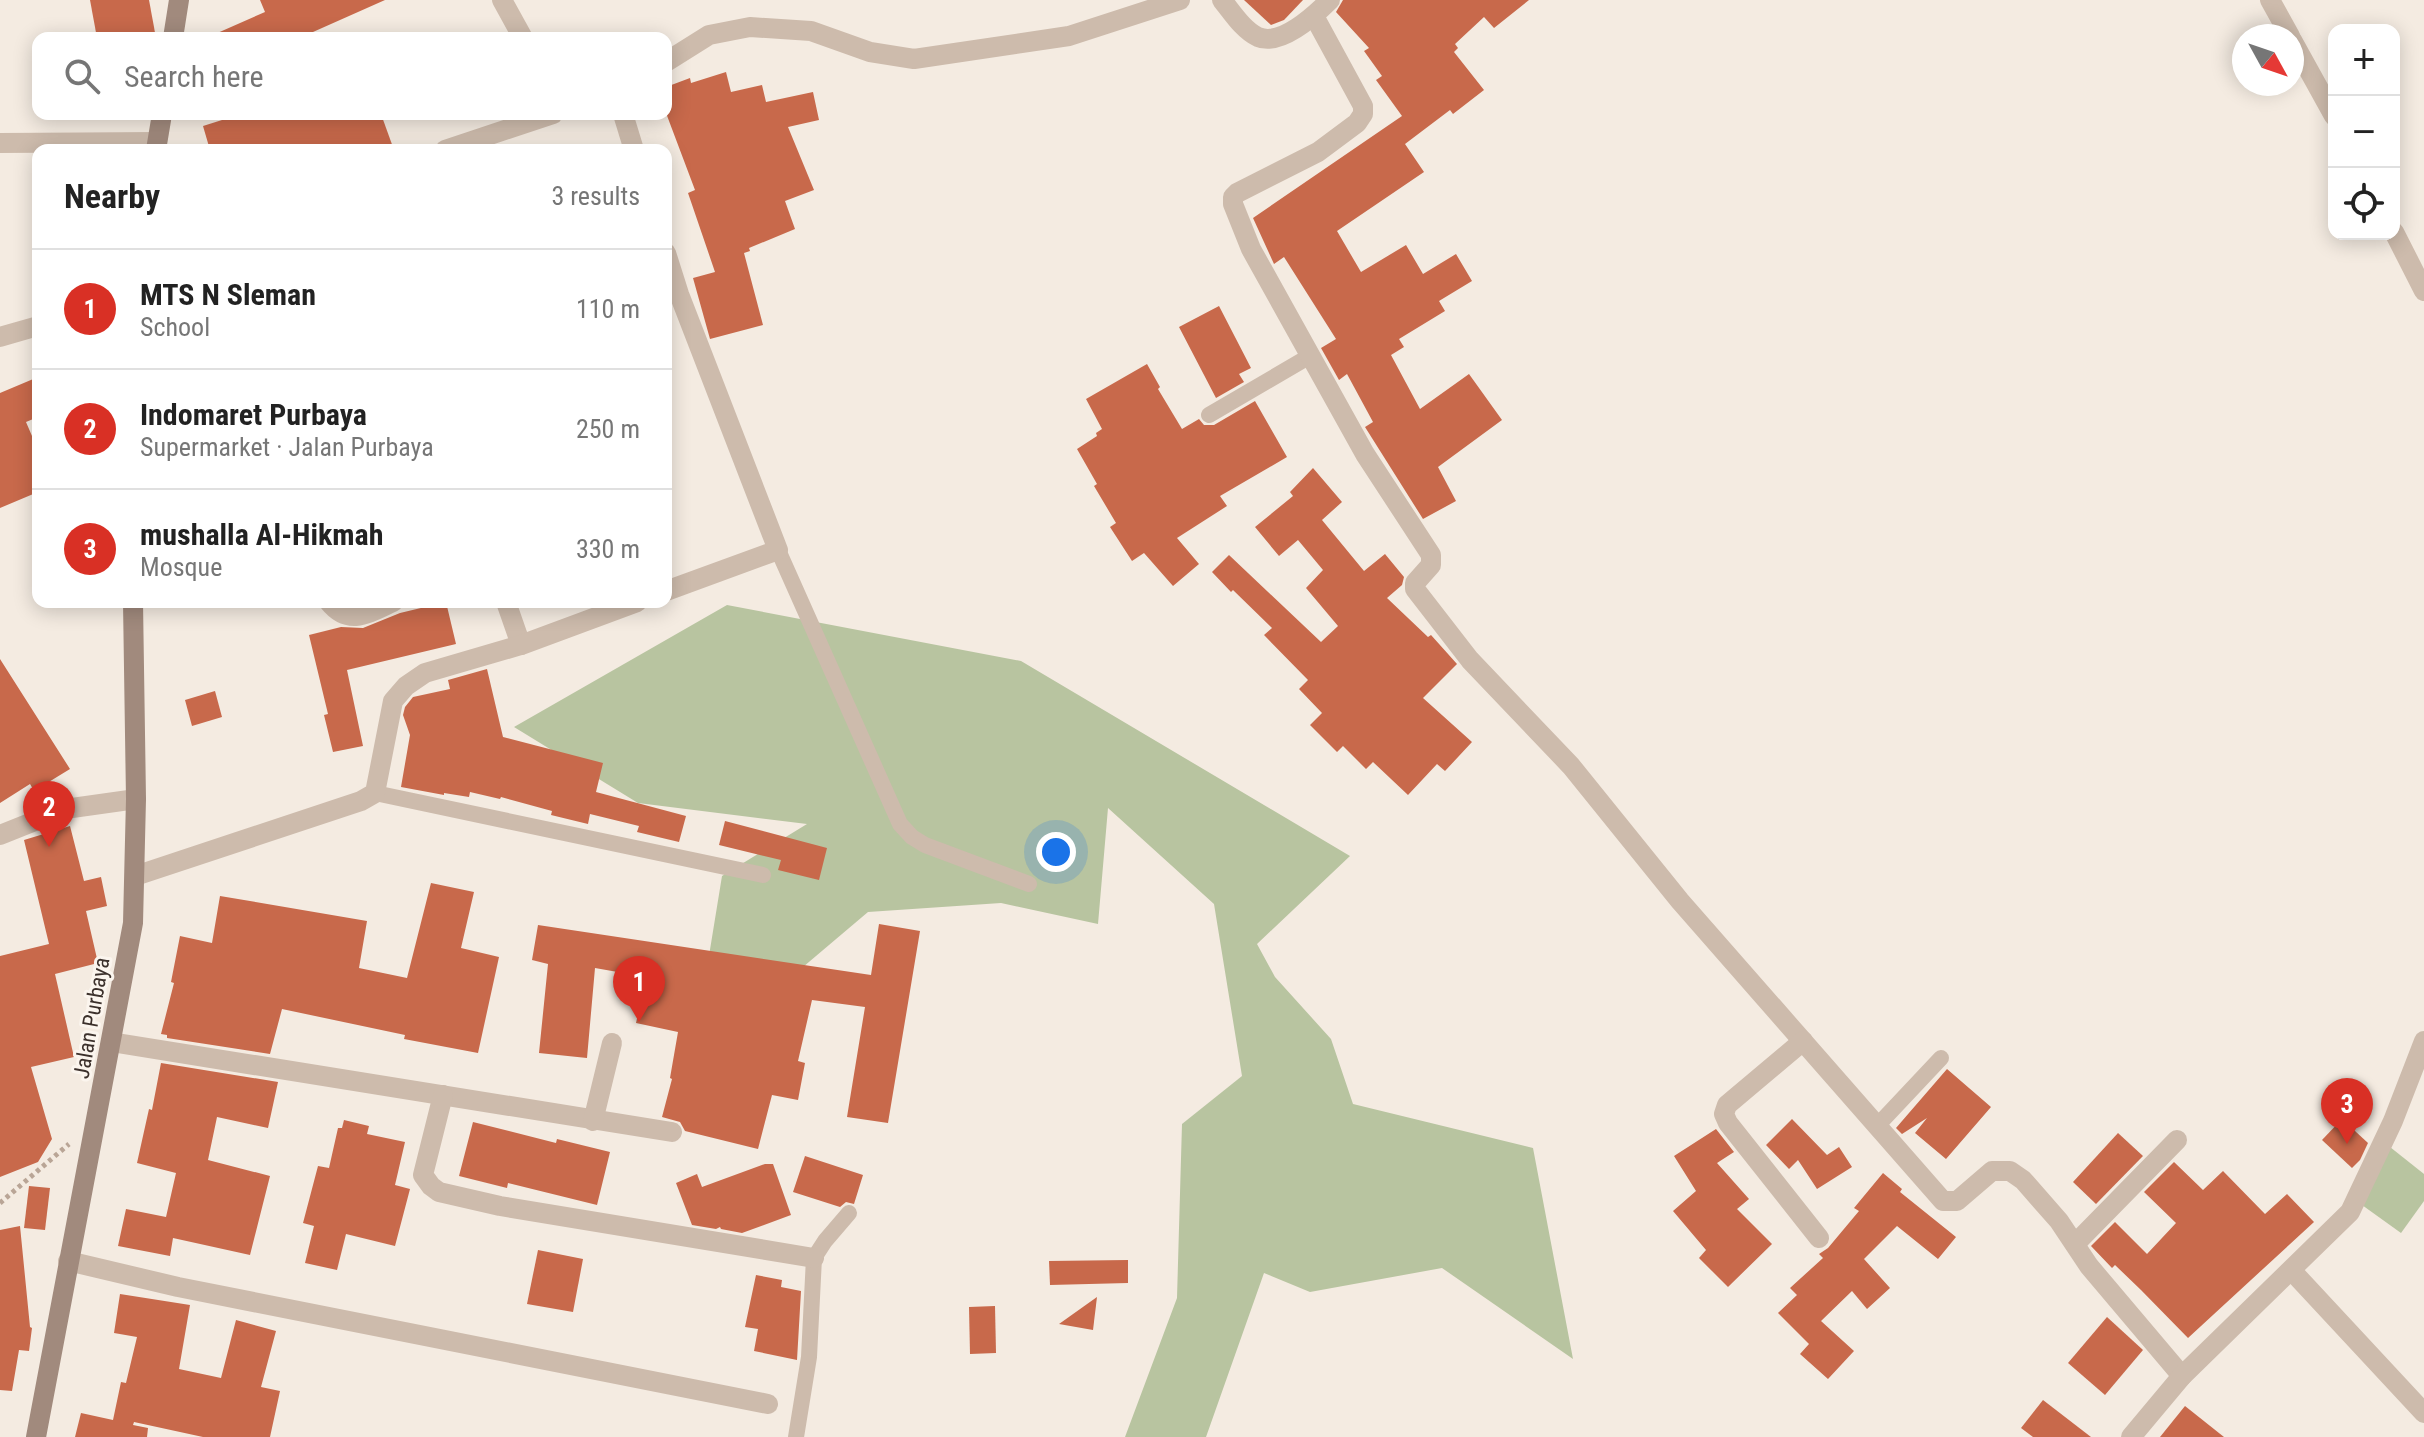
<!DOCTYPE html>
<html lang="en">
<head>
<meta charset="utf-8">
<style>
  :root { --surface:#fff; --page:#f2f2f2; --text:#222; --muted:#767676; --line:#e0e0e0; --accent:#d93025 }
  body { margin:0; font-family:"Roboto Condensed",sans-serif; background:var(--page); color:var(--text) }
  .controls { position:absolute; right:24px; top:24px; display:grid; overflow:hidden; border-radius:16px; box-shadow:0 4px 20px #0003 }
  .controls button { width:72px; height:72px; display:grid; place-items:center; padding:0; border:0; border-bottom:2px solid var(--line); background:var(--surface); color:var(--text); font:40px sans-serif }
  .compass { position:absolute; left:2232px; top:24px; width:72px; height:72px; border-radius:50%; background:var(--surface); box-shadow:0 4px 20px #0003; rotate:130deg }
  .you { position:absolute; left:1056px; top:852px; width:28px; height:28px; margin:-20px; border:6px solid #fff; border-radius:50%; background:#1a73e8; box-shadow:0 0 0 12px #1a73e833 }
  .badge { display:grid; place-items:center; width:52px; height:52px; border-radius:50%; background:var(--accent); color:#fff; font-size:26px; font-weight:700 }
  .pin { position:absolute; translate:-50% -66px; filter:drop-shadow(0 2px 4px #0008) }
  .pin::after { content:''; position:absolute; top:42px; width:28px; height:24px; background:inherit; clip-path:polygon(0 0,100% 0,50% 100%) }
  .list { margin:0; padding:0; list-style:none }
  h2 { display:flex; justify-content:space-between; align-items:center; height:104px; margin:0; padding:0 32px; font-size:34px }
  h2 small { font-size:26px; font-weight:400; color:var(--muted) }
  .list li { display:grid; grid-template-columns:52px 1fr auto; gap:24px; align-items:center; box-sizing:border-box; height:120px; padding:0 32px; border-top:2px solid var(--line) }
  .list b { display:block; font-size:30px; white-space:nowrap }
  .list p { margin:0; font-size:26px; white-space:nowrap; color:var(--muted) }
  .list em { font-size:26px; font-style:normal; color:var(--muted) }
  .icon { flex:none; width:44px; height:44px; fill:none; stroke:currentColor; stroke-width:2; stroke-linecap:round; stroke-linejoin:round }
  .map { position:relative; flex:none; width:2424px; height:1437px; overflow:hidden }
  .search { position:absolute; background:var(--surface); box-shadow:0 4px 20px #0003; left:32px; top:32px; width:640px; height:88px; display:flex; align-items:center; gap:20px; box-sizing:border-box; padding:0 28px; border-radius:16px; color:var(--muted); font-size:30px }
  .panel { position:absolute; background:var(--surface); box-shadow:0 4px 20px #0003; left:32px; top:144px; width:640px; height:464px; border-radius:16px }
  .map>svg:first-child { display:block }
  .green { fill:#b8c4a0 }
  .building { fill:#c8694b }
  .lines { fill:none; stroke-linecap:round; stroke-linejoin:round }
  .path { stroke:#b9a596; stroke-width:5; stroke-dasharray:4 4; stroke-linecap:butt }
  .service { stroke:#cdbbac; stroke-width:16 }
  .minor { stroke:#cdbbac; stroke-width:20 }
  .secondary { stroke:#a18a7d; stroke-width:20 }
  .labels { text-anchor:middle; stroke-width:6; stroke-linejoin:round; paint-order:stroke }
  .street-label { font-size:22px; fill:#3b302b; stroke:#fbf5ee }
</style>
</head>
<body>
<div class="map">
<svg width="2424" height="1437" viewBox="0 0 2424 1437">
  <rect width="100%" height="100%" fill="#f4ebe1"/>
  <g class="green">
    <path d="M727 605 1021 661 1350 856 1257 944 1275 977 1331 1039 1353 1104 1533 1148 1573 1359 1442 1268 1310 1292 1264 1273 1206 1437H1125L1177 1298 1182 1124 1242 1076 1214 904 1108 808 1098 924 1001 903 868 912 803 967 707 968 722 876 807 824 638 803 514 727Z"/>
    <path d="M2390 1147 2424 1174V1201L2401 1233 2362 1205Z"/>
  </g>
  <g class="building">
    <path d="M90 0H149L156 38H97Z"/>
    <path d="M260 0H385L313 32 316 38H206L265 12Z"/>
    <path d="M1244 0H1303L1284 20 1271 25Z"/>
    <path d="M1343 0H1529L1494 28 1484 17 1455 44 1458 48 1454 52 1484 90 1453 114 1450 110 1405 144 1424 172 1337 231 1361 272 1406 245 1423 274 1456 254 1472 281 1439 301 1445 311 1399 339 1404 347 1391 355 1420 409 1469 374 1502 420 1438 467 1456 501 1423 519 1365 427 1373 422 1347 374 1339 380 1321 348 1336 339 1284 257 1274 264 1253 218 1402 116 1376 80 1382 76 1364 51 1369 48 1336 12Z"/>
    <path d="M726 72 731 92 762 85 766 102 813 92 819 120 788 127 814 190 785 201 795 229 749 248 750 251 744 253 763 325 710 339 693 278 715 272 688 193 695 190 666 113V87L690 78 691 83Z"/>
    <path d="M241 114H381L394 150H210L203 126Z"/>
    <path d="M1219 306 1251 368 1239 374 1244 382 1216 398 1179 327Z"/>
    <path d="M1147 364 1160 387 1158 389 1182 429 1199 419 1204 425H1214L1255 401 1287 457 1220 496 1227 506 1177 538 1199 564 1173 586 1144 553 1132 561 1110 527 1116 523 1094 486 1097 484 1077 449 1097 436 1096 433 1102 429 1086 399Z"/>
    <path d="M38 377V417L26 422 38 450V492L0 508V393Z"/>
    <path d="M1313 468 1342 502 1322 520 1364 571 1385 554 1404 577 1402 585 1387 598 1428 637 1431 635 1457 664 1423 698 1472 742 1445 771 1437 764 1408 795 1373 762 1366 769 1343 746 1337 752 1310 725 1322 713 1299 689 1308 680 1264 635 1272 628 1233 590 1231 592 1212 572 1229 555 1321 642 1338 626 1306 588 1323 570 1298 540 1279 556 1255 527 1293 496 1290 492Z"/>
    <path d="M446 602 456 644 347 670 363 746 333 752 324 715 328 714 309 635 341 627 363 628 400 613Z"/>
    <path d="M0 659 70 769 34 791 30 784 0 803Z"/>
    <path d="M487 669 503 737 603 763 596 792 686 816 679 842 637 832 639 826 590 814 588 824 551 815 552 811 501 797 500 799 470 792 469 797 444 793V795L401 787 410 735 403 715 405 707 413 697 450 689 448 680Z"/>
    <path d="M215 691 222 717 192 726 185 700Z"/>
    <path d="M725 821 827 848 819 880 778 870 781 860 719 845Z"/>
    <path d="M70 826 84 881 101 877 107 906 86 911 98 963 55 974 74 1057 31 1067 52 1139 38 1162 0 1177V956L49 944 24 840Z"/>
    <path d="M431 883 474 892 461 948 499 957 478 1053 404 1039 405 1035 282 1009 270 1054 167 1038V1035L161 1034 174 983 171 982 180 936 212 943 220 896 367 921 359 968 407 978Z"/>
    <path d="M879 924 920 931 888 1123 847 1117 865 1007 812 1000 798 1061 805 1063 798 1100 772 1095 758 1149 685 1131 680 1122 662 1117 672 1079 670 1078 678 1032 636 1023 646 977 595 968 587 1058 539 1053 548 964 532 960 538 925 871 975Z"/>
    <path d="M161 1063 278 1082 268 1128 217 1117 208 1160 270 1176 250 1255 173 1238 170 1256 118 1246 126 1209 166 1217 176 1173 137 1163 149 1109 152 1110Z"/>
    <path d="M1947 1069 1991 1107 1946 1159 1915 1133 1927 1118 1902 1134 1896 1128Z"/>
    <path d="M1792 1119 1827 1155 1839 1147 1852 1167 1817 1189 1798 1160 1789 1169 1766 1145Z"/>
    <path d="M2342 1119 2368 1143 2360 1160 2352 1168 2322 1140Z"/>
    <path d="M344 1120 369 1126 367 1134 405 1142 395 1185 410 1189 395 1246 346 1234 337 1270 305 1263 314 1226 303 1223 318 1166 329 1168 338 1128H342Z"/>
    <path d="M473 1122 556 1143 557 1139 610 1152 597 1205 508 1183 507 1188 459 1176Z"/>
    <path d="M1716 1129 1734 1152 1717 1163 1749 1199 1737 1209 1772 1244 1728 1287 1699 1258 1706 1250 1673 1211 1696 1191 1674 1156Z"/>
    <path d="M2118 1133 2143 1156 2096 1204 2073 1182Z"/>
    <path d="M805 1156 863 1175 854 1204 846 1202 840 1207 793 1192Z"/>
    <path d="M2174 1162 2203 1190 2223 1171 2265 1214 2287 1194 2314 1222 2188 1338 2141 1290 2115 1265 2112 1268 2091 1246 2115 1222 2147 1254 2176 1223 2144 1192Z"/>
    <path d="M765 1164H773L791 1215 742 1233 721 1229 720 1227 716 1229 692 1225 676 1183 697 1174 702 1187Z"/>
    <path d="M1883 1173 1902 1189 1900 1192 1956 1237 1938 1259 1897 1226 1864 1259 1890 1288 1867 1309 1852 1291 1821 1321 1854 1351 1828 1379 1800 1354 1809 1344 1778 1313 1797 1295 1790 1288 1823 1258 1819 1254 1828 1248 1859 1211 1854 1208Z"/>
    <path d="M29 1186 50 1188 45 1230 24 1228Z"/>
    <path d="M20 1226 30 1327 32 1328 29 1351 19 1350 12 1391 0 1390V1230Z"/>
    <path d="M538 1250 583 1259 573 1312 527 1304Z"/>
    <path d="M1128 1260V1283L1050 1285 1049 1261Z"/>
    <path d="M756 1275 782 1280 781 1287 801 1291 797 1360 754 1351 758 1329 745 1327Z"/>
    <path d="M120 1294 190 1305 179 1369 221 1378 236 1320 276 1331 261 1387 280 1391 270 1437H203L134 1422 133 1425 148 1428 147 1437H75L81 1413 113 1420 121 1382 126 1383 137 1337 114 1333Z"/>
    <path d="M1097 1297 1093 1330 1059 1324Z"/>
    <path d="M995 1306 996 1353 970 1354 969 1307Z"/>
    <path d="M2107 1317 2143 1350 2105 1395 2068 1363Z"/>
    <path d="M2043 1400 2091 1437H2033L2021 1428Z"/>
    <path d="M2185 1406 2224 1437H2160Z"/>
  </g>
  <g class="lines">
    <path class="path" d="M0 1203 69 1144"/>
    <g class="service">
      <path d="M1209 415 1310 356"/>
      <path d="M778 550 900 824 912 837 925 845 1029 884"/>
      <path d="M375 793 763 875"/>
      <path d="M1877 1126 1941 1058"/>
      <path d="M796 1437 809 1357 814 1258 825 1241 849 1213"/>
    </g>
    <g class="minor">
      <path d="M502 0 523 38"/>
      <path d="M1222 0C1232 12 1243 30 1258 37 1281 47 1315 15 1330 0"/>
      <path d="M2270 0 2290 36"/>
      <path d="M1314 16 1363 106V114L1357 123 1318 152 1237 193 1233 197V204L1251 249 1365 454 1431 555V565L1415 583V589L1470 660 1571 766 1680 901 1943 1201H1957L1992 1171H2010L2023 1180 2059 1221 2089 1266 2182 1376"/>
      <path d="M2292 40 2334 116"/>
      <path d="M666 62 709 35 750 27 811 31 870 52 914 59 1069 36 1180 0"/>
      <path d="M623 114 634 150"/>
      <path d="M0 143 157 142"/>
      <path d="M445 150 553 114"/>
      <path d="M2394 232 2424 291"/>
      <path d="M666 253 679 294 778 550 666 591"/>
      <path d="M0 337 38 326"/>
      <path d="M329 602C349 627 369 613 393 602"/>
      <path d="M506 602 521 645"/>
      <path d="M0 835 65 809 136 799"/>
      <path d="M135 876 361 801 375 793 393 701 406 686 425 673 521 645 637 602"/>
      <path d="M1803 1041 1727 1105 1724 1114 1728 1123 1819 1238"/>
      <path d="M111 1042 672 1132"/>
      <path d="M443 1095 423 1175 431 1186 439 1192 500 1206 814 1258"/>
      <path d="M593 1121 612 1043"/>
      <path d="M2075 1244 2177 1140"/>
      <path d="M68 1261 178 1287 768 1404"/>
      <path d="M2292 1271 2424 1413"/>
      <path d="M2131 1437 2182 1376 2350 1212 2393 1121 2424 1041"/>
    </g>
    <g class="secondary">
      <path d="M173 38 179 0"/>
      <path d="M156 150 162 114"/>
      <path d="M36 1437 133 923 136 799 133 602"/>
    </g>
  </g>
  <g class="labels">
    <g class="street-label">
      <text transform="translate(91 1018) rotate(-80)" y="8">Jalan Purbaya</text>
    </g>
  </g>
</svg>
<div class="controls">
<button>+</button>
<button>−</button>
<button><svg class="icon" aria-label="locate" viewBox="0 0 24 24"><circle cx="12" cy="12" r="6"/><path d="M12 2v4M12 18v4M2 12h4M18 12h4"/></svg></button>
</div>
<svg class="compass" viewBox="-18 -18 36 36"><path d="M0-13l5 13h-10z" fill="#e53935"/><path d="M0 13l5-13h-10z" fill="#767676"/></svg>
<div class="you"></div>
<div class="pin badge" style="left:639px;top:1022px">1</div>
<div class="pin badge" style="left:49px;top:847px">2</div>
<div class="pin badge" style="left:2347px;top:1144px">3</div>
<div class="search"><svg class="icon" aria-label="search" viewBox="0 0 24 24"><circle cx="10" cy="10" r="6"/><path d="M15 15l6 6"/></svg>Search here</div>
<section class="panel">
<h2>Nearby<small>3 results</small></h2>
<ul class="list">
<li><span class="badge">1</span><div><b>MTS N Sleman</b><p>School</p></div><em>110 m</em></li>
<li><span class="badge">2</span><div><b>Indomaret Purbaya</b><p>Supermarket · Jalan Purbaya</p></div><em>250 m</em></li>
<li><span class="badge">3</span><div><b>mushalla Al-Hikmah</b><p>Mosque</p></div><em>330 m</em></li>
</ul>
</section>
</div>
</body>
</html>
